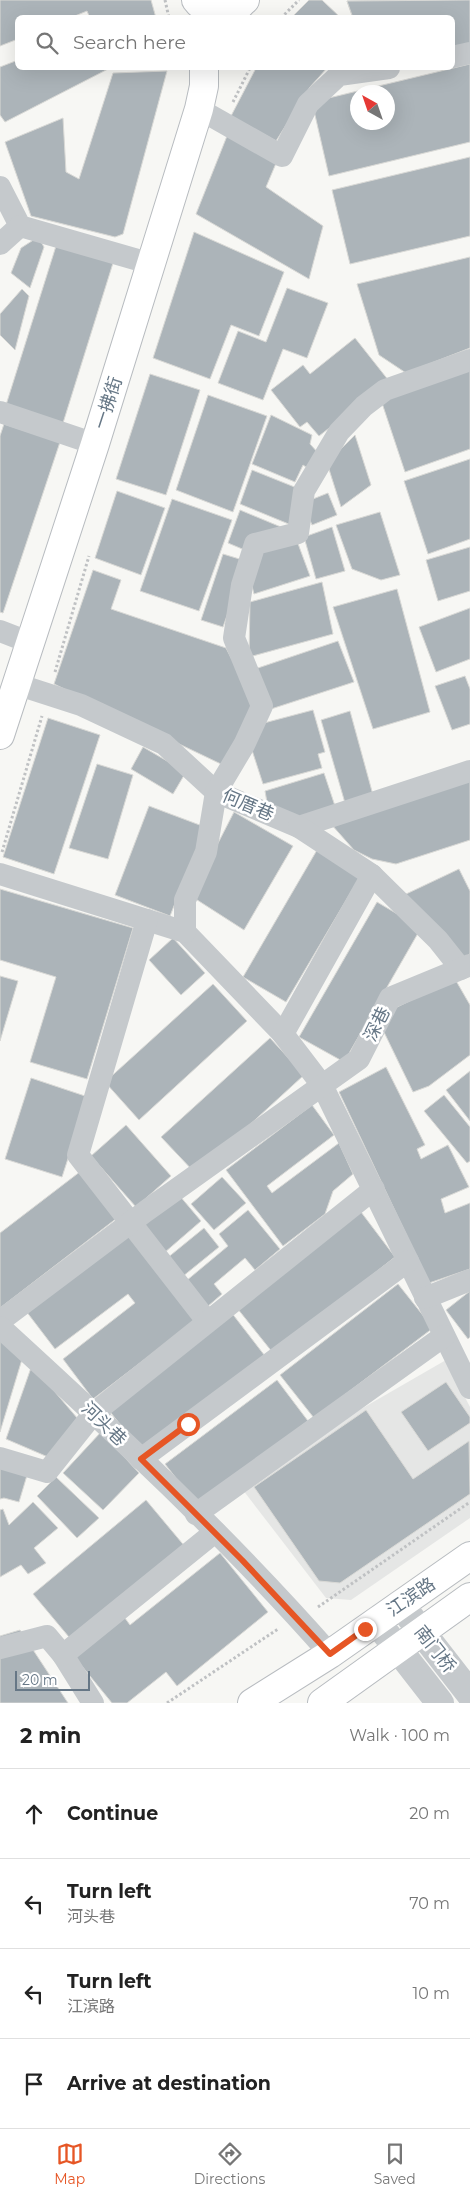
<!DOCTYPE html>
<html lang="en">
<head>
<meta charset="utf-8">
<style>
  :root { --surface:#fff; --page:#f6f6f6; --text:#222; --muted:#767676; --line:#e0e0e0; --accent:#e65625 }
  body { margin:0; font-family:Montserrat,"Noto Sans SC",sans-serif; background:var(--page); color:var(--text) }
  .compass { position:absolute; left:350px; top:85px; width:45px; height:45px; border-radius:50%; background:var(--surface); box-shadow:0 5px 20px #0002; rotate:320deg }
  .scale { position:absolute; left:15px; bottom:12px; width:75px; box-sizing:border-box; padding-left:5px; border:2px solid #667786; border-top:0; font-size:14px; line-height:18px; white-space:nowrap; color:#667786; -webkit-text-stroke:4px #fff; paint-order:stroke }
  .stop { position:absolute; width:15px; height:15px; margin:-11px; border:4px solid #e65625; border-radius:50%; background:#fff }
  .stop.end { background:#e65625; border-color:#fff; box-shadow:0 1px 5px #0008 }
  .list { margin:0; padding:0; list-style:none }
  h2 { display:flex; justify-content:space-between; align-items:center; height:65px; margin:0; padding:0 20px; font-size:21px }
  h2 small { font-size:16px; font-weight:400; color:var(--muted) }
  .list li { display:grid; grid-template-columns:32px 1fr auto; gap:15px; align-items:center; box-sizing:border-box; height:90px; padding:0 20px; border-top:1px solid var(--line) }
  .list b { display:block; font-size:19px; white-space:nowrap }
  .list p { margin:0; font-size:16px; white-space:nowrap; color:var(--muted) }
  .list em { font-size:16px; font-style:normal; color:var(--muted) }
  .icon { flex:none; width:28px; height:28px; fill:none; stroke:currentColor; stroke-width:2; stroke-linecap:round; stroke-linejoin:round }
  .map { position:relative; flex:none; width:470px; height:1703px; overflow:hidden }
  .search { position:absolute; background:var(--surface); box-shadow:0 5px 20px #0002; left:15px; right:15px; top:15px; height:55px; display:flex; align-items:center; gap:12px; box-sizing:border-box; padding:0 18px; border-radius:8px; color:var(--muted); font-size:19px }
  .sheet { height:425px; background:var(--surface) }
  nav { display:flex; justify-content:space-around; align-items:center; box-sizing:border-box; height:70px; border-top:1px solid var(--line); background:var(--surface); font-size:14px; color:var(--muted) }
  nav a { display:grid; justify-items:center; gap:2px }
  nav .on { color:var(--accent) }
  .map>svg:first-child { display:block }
  .built { fill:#e5e6e5 }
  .building { fill:#acb4b9; stroke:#d9d9d6; fill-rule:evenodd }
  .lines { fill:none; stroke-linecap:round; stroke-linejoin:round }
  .primary-casing { stroke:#b8bcc0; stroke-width:30 }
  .path { stroke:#bfc1c3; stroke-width:3; stroke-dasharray:2.5 2.5; stroke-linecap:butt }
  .minor { stroke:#c5c9cc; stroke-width:22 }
  .tertiary { stroke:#c5c9cc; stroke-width:28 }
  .primary { stroke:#fff; stroke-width:28 }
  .route { stroke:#e65625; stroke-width:6 }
  .labels { text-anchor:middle; stroke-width:5; stroke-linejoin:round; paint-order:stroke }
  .street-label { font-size:18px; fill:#667786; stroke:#fff }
</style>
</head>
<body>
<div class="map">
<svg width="470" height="1703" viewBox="0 0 470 1703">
  <rect width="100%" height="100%" fill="#f7f7f4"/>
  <path class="built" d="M446 1360 470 1407V1518L351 1600 326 1598 236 1481Z"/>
  <g class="building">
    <path d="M0 0H151L156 18H90L87 11 70 18H18V39L0 46Z"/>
    <path d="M309 0H322L341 18H291Z"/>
    <path d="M470 0V45L452 50V18H353L347 1Z"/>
    <path d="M470 0V45L452 50V18H353L347 1Z"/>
    <path d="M18 60V68H143H110L5 122 0 115V67Z"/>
    <path d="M470 64V142L329 176 312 102ZM358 92H388V122H358Z"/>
    <path d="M256 68H327L310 87 276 141 231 116Z"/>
    <path d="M167 71 123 234 115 237 31 216 5 142 63 118 66 172 79 179 113 73Z"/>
    <path d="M227 136 277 161 266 187 323 226 309 279 196 214Z"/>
    <path d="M470 157V236L350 264 332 190Z"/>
    <path d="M194 232 284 272 259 336 231 325 210 379 153 358Z"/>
    <path d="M38 237 44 247 30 288 11 273 21 248Z"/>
    <path d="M56 246 113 263 63 423 6 405Z"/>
    <path d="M470 257V348L406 373 379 355 357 284Z"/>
    <path d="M287 288 328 303 307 358 283 349 263 400 218 383 238 331 266 342Z"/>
    <path d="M22 289 29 296 15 350 0 335V314Z"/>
    <path d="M355 338 389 381 319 436 307 422 300 427 271 390 303 365 310 374Z"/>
    <path d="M470 369V449L405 472 381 400Z"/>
    <path d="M150 374 200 390 166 495 116 479Z"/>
    <path d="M208 395 267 416 233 512 176 490Z"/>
    <path d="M271 415 312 435 310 444 320 455 312 471 303 465 295 482 252 464Z"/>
    <path d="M4 424 60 442 3 613 0 612V436Z"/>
    <path d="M355 435 371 485 341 507 327 463Z"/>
    <path d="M470 459V539L428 554 404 481Z"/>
    <path d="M252 470 302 490 296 527 240 504Z"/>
    <path d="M117 491 165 508 141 575 95 558Z"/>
    <path d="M328 493 337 515 312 525 303 503Z"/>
    <path d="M172 499 232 520 199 611 140 591Z"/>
    <path d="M240 510 293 532 247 551 228 543Z"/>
    <path d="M380 512 400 575 381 580 352 569 336 525Z"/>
    <path d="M332 527 345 571 316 579 304 537Z"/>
    <path d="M297 541 310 576 254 594 248 570 257 553Z"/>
    <path d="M470 547V591L438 601 426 560Z"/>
    <path d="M223 554 246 561 223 627 201 620Z"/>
    <path d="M93 570 121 580 111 609 226 648 256 706 223 765 54 684Z"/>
    <path d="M322 582 333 634 249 657 250 602Z"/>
    <path d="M397 589 430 712 373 729 333 607Z"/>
    <path d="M470 608V659L436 672 419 627Z"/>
    <path d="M338 641 354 682 271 709 252 670Z"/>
    <path d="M465 676 470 689V724L452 730 435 686Z"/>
    <path d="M313 710 325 752 318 754 322 768 263 784 250 744 264 723Z"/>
    <path d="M350 711 373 795 345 803 321 720Z"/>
    <path d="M48 718 100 735 54 874 3 857Z"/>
    <path d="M143 747 186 772 173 794 131 769Z"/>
    <path d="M97 764 133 775 108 859 69 848Z"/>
    <path d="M324 773 336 809 298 820 268 808 265 791Z"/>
    <path d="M470 779V840L396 864 372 859 354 850 331 824Z"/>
    <path d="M149 806 205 827 170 916 115 895Z"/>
    <path d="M234 812 293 846 244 930 191 896Z"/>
    <path d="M317 850 361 875 286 1002 243 977Z"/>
    <path d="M459 869 470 891V954L465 957 404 895Z"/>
    <path d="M0 889 133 928 87 1079 30 1062 56 977 0 960Z"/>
    <path d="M377 902 421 928 344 1062 299 1037Z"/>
    <path d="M173 938 205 973 181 995 149 960Z"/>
    <path d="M0 976 18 981 0 1041Z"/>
    <path d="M455 979 470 1005V1055L429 1086 413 1092 382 1028 393 1009Z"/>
    <path d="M213 984 247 1021 139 1120 105 1082Z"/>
    <path d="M270 1038 304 1075 196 1174 161 1137Z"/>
    <path d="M386 1067 425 1145 417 1149 421 1159 448 1145 469 1187 441 1199 445 1213 470 1203V1269L429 1283 339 1092Z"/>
    <path d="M470 1071V1121L446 1090Z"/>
    <path d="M31 1078 88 1097 62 1177 5 1159Z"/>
    <path d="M444 1095 470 1127V1161L467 1163 424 1111Z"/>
    <path d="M312 1105 334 1135 267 1186 272 1193 339 1143 353 1174 333 1191 325 1214 283 1246 226 1170Z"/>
    <path d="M126 1125 171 1176 136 1207 91 1156Z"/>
    <path d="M81 1171 117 1218 0 1308V1233Z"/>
    <path d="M222 1177 246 1203 214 1230 191 1204Z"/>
    <path d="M179 1195 201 1221 164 1253 141 1227Z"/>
    <path d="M248 1210 280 1249 255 1270 245 1258 214 1284 222 1294 207 1307 186 1281 228 1246 219 1234Z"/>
    <path d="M361 1212 395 1257 273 1353 237 1308Z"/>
    <path d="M204 1228 219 1247 182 1277 166 1259Z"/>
    <path d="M128 1232 196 1320 93 1399 63 1359 135 1303 128 1294 55 1349 26 1311Z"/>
    <path d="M398 1284 433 1328 314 1418 280 1375Z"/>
    <path d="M470 1291V1337L468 1339 446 1310Z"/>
    <path d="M231 1312 265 1356 143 1453 107 1408Z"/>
    <path d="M0 1338 23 1356 0 1432Z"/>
    <path d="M32 1365 78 1419 48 1457 6 1439Z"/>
    <path d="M277 1380 308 1421 197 1505 165 1464Z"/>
    <path d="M446 1382 470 1417V1423L428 1451 401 1412Z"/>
    <path d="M366 1410 413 1479 469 1441 470 1494 340 1583 319 1581 254 1487Z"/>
    <path d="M101 1432 139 1473 103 1510 63 1473Z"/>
    <path d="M0 1465 28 1472 19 1502 4 1498 0 1499Z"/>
    <path d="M56 1477 99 1518 77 1538 37 1496Z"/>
    <path d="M146 1500 187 1549 74 1643 33 1594Z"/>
    <path d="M33 1502 58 1528 34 1548 46 1563 28 1574 21 1565 0 1577V1510L3 1509 9 1525Z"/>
    <path d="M220 1553 268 1612 177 1686 166 1672 127 1703H112L72 1654 122 1614 130 1625Z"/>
    <path d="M20 1630 68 1703H0V1636Z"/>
  </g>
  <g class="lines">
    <defs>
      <g id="primary">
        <path d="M196 0C203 10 220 16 233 11 237 9 241 3 245 0"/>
        <path d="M0 735 95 444 199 109 204 86V68"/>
        <path d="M252 1703 330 1654 470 1556"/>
        <path d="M322 1703 470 1597"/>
      </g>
    </defs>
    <use href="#primary" class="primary-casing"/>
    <g class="path">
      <path d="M165 0 169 18"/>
      <path d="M281 18 299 0"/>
      <path d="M233 102 250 68"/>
      <path d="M55 672 89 556"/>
      <path d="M2 852 42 716"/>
      <path d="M318 1607 470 1502"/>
      <path d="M167 1703 278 1629"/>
    </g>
    <g class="minor">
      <path d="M452 57 470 53"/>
      <path d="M199 109 282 156 308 104 339 75 389 68"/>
      <path d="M0 187 20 226 152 264"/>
      <path d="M0 244 20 226"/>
      <path d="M0 412 95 444"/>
      <path d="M0 631 31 643"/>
      <path d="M16 684 81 705 164 744 216 792 299 827 470 771"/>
      <path d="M299 827 372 875 438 940 461 969"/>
      <path d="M0 874 185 932 283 1034 322 1085 470 1388"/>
      <path d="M147 920 78 1155 207 1321"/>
      <path d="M185 932V900L206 852 216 792 244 745 262 706 234 638 242 585 255 544 298 533 304 491 339 432 364 406 385 390 470 360"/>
      <path d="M283 1034 372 875"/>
      <path d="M425 1298 470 1280"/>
      <path d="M0 1321 146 1211 359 1059 390 998 470 965"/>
      <path d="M0 1327C114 1431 228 1538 330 1654"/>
      <path d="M0 1458 47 1472 94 1413 374 1189"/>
      <path d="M141 1459 408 1261"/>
      <path d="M196 1514 444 1336"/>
      <path d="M0 1648 47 1636 63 1655 93 1703"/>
      <path d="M63 1655 215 1532"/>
    </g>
    <g class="tertiary">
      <path d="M400 1604 470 1694"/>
      <path d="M376 1621 440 1703"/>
    </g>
    <use href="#primary" class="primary"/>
  </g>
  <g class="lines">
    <path class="route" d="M188 1424 141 1459 242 1560 330 1654 365 1629"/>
  </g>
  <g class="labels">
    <g class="street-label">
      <text transform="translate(108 403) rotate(-72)" y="6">一拂街</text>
      <text transform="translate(248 805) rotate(23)" y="6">何厝巷</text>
      <text transform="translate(377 1024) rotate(-64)" y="6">深巷</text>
      <text transform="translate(104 1424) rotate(44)" y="6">河头巷</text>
      <text transform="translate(411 1597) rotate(-34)" y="6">江滨路</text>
      <text transform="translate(435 1649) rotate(52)" y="6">南门桥</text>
    </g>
  </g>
</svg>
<svg class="compass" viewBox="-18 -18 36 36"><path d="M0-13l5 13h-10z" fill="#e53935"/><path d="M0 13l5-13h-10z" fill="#767676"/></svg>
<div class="scale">20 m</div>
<div class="stop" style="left:188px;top:1424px"></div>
<div class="stop end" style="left:365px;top:1629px"></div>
<div class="search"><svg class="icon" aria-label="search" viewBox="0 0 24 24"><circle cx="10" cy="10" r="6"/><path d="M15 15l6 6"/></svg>Search here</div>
</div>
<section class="sheet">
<h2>2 min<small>Walk · 100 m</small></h2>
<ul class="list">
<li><svg class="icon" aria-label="ahead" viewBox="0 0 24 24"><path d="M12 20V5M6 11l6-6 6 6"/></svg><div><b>Continue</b></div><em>20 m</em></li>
<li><svg class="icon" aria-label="left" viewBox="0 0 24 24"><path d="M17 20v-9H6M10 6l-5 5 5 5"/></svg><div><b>Turn left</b><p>河头巷</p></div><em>70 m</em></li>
<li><svg class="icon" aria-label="left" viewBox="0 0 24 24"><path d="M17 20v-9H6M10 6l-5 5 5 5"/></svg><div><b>Turn left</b><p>江滨路</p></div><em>10 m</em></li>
<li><svg class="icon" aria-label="arrive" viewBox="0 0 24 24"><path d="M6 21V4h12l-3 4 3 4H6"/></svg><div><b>Arrive at destination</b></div></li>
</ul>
</section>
<nav>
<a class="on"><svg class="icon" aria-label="map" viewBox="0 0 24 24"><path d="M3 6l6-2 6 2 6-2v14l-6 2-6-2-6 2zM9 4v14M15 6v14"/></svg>Map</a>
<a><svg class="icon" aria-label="directions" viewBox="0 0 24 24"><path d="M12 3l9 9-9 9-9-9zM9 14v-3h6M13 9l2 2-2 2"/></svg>Directions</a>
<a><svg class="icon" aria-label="saved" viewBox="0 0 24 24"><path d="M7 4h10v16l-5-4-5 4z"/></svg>Saved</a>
</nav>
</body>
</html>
